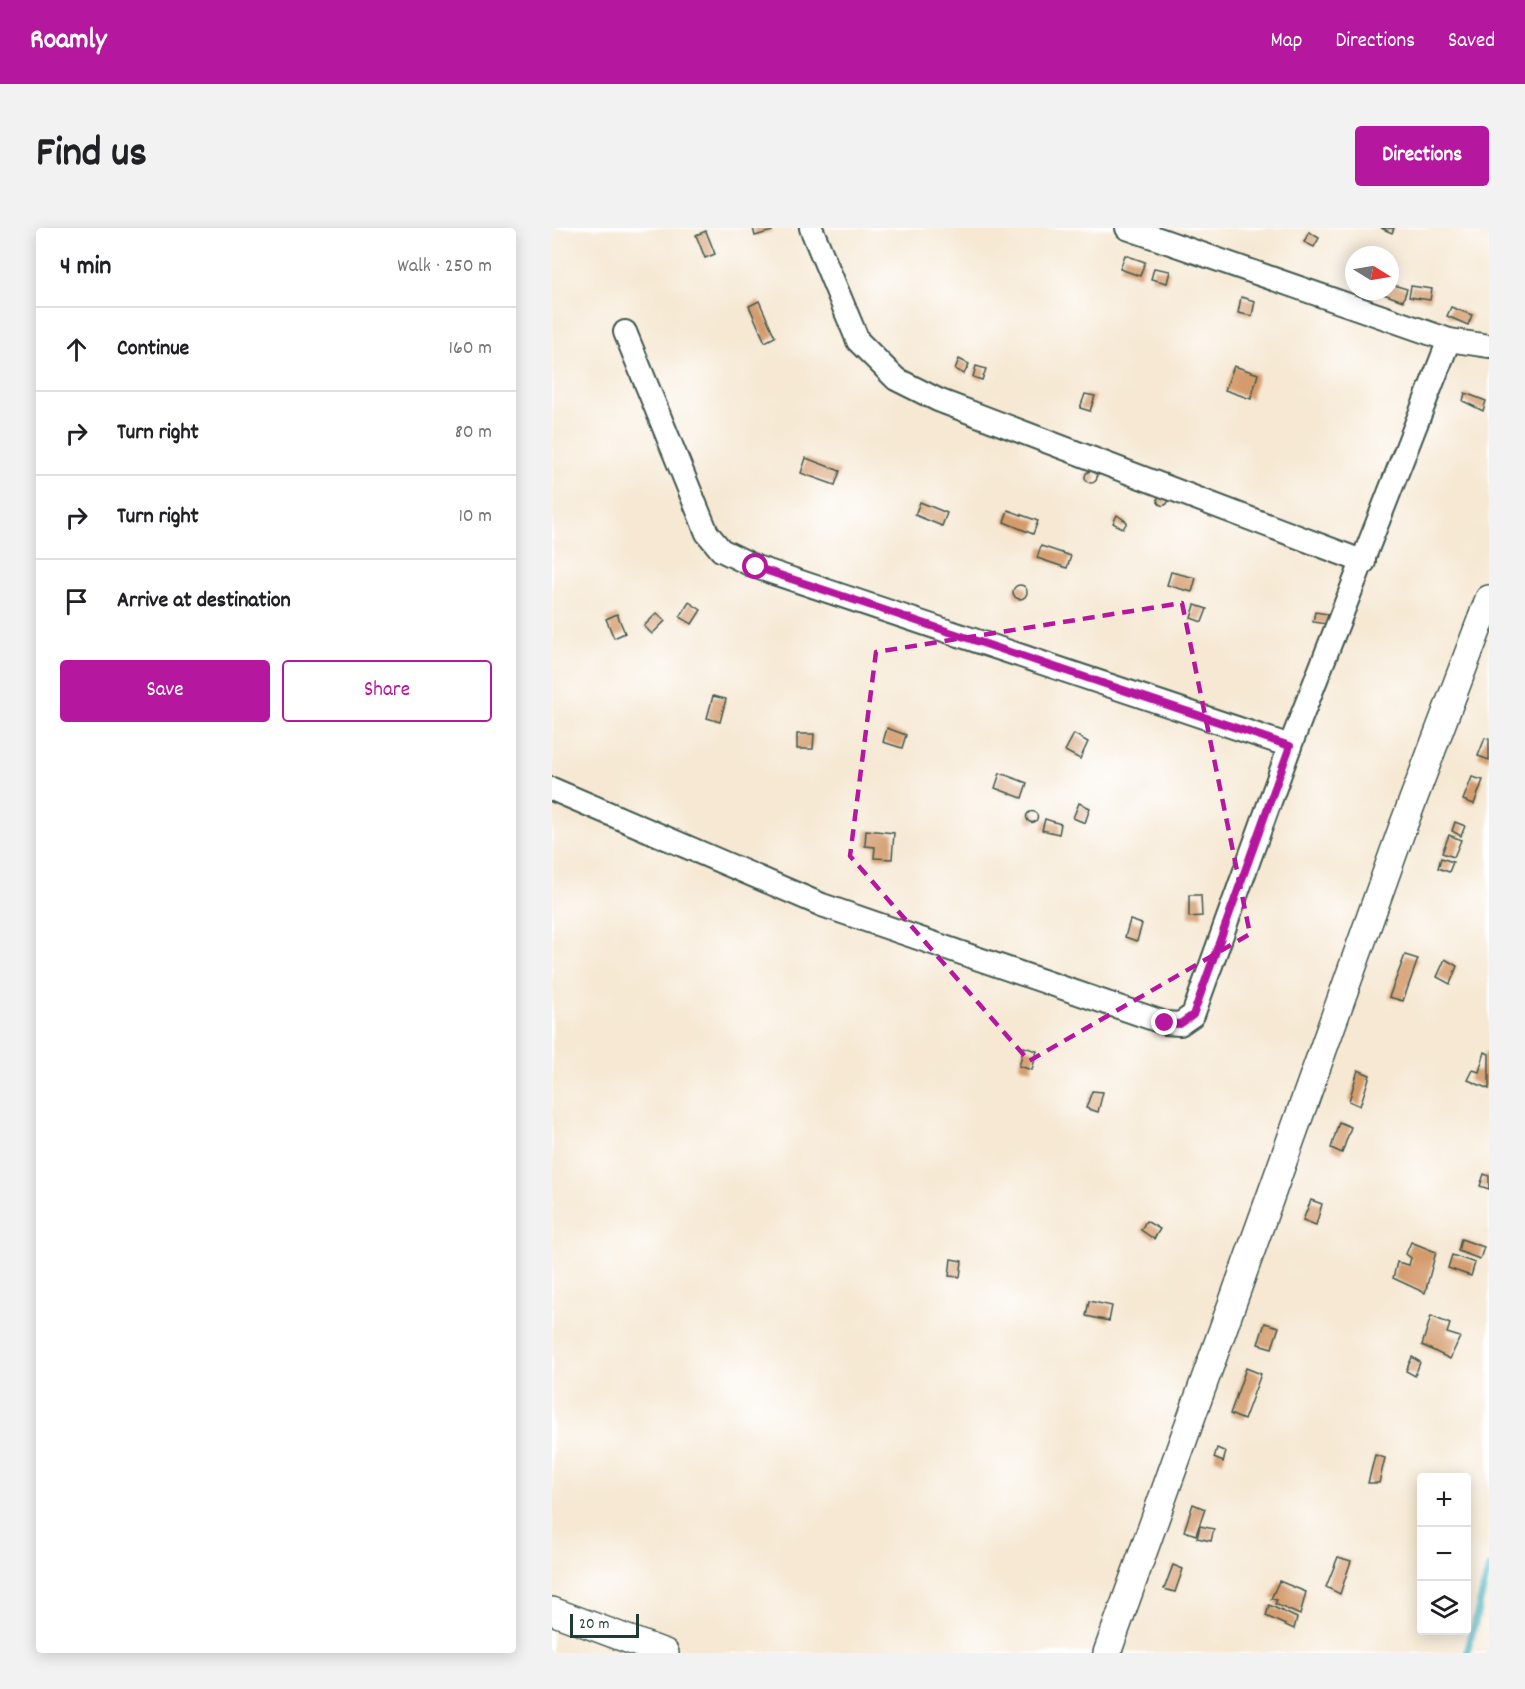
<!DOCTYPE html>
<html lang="en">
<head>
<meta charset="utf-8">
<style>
  :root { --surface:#fff; --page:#f2f2f2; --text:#202124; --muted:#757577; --line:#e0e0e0; --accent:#b5179e }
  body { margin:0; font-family:Dekko,sans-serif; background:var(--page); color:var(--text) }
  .controls { position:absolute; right:18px; bottom:18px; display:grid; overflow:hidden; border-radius:6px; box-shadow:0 3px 15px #0003 }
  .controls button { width:54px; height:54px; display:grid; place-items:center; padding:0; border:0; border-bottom:2px solid var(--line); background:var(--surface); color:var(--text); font:30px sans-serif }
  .compass { position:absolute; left:793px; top:18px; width:54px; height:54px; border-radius:50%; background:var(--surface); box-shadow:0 3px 15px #0003; rotate:101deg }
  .scale { position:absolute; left:18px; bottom:15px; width:69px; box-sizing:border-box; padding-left:6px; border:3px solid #1f3d34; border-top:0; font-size:16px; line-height:21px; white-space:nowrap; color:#1f3d34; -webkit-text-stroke:4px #fff; paint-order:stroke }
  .stop { position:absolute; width:18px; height:18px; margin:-14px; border:4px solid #b5179e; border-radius:50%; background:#fff }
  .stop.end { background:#b5179e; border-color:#fff; box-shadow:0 2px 6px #0008 }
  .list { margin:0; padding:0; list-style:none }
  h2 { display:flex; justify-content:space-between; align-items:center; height:78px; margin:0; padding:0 24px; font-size:26px }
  h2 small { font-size:20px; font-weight:400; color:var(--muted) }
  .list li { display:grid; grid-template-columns:39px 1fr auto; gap:18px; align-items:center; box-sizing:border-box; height:84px; padding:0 24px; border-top:2px solid var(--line) }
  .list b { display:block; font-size:22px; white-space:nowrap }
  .list em { font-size:20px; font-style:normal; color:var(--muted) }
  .actions { display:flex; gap:12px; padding:18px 24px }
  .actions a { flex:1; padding:14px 0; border:2px solid var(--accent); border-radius:6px; text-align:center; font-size:21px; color:var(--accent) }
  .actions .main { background:var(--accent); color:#fff }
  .icon { flex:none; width:33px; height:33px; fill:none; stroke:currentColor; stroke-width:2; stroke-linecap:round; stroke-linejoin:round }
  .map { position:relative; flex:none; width:937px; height:1425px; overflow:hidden; border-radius:6px }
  header { display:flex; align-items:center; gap:36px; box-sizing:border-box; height:84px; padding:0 30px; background:var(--accent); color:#fff }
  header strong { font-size:28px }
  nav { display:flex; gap:33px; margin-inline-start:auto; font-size:21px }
  .intro { display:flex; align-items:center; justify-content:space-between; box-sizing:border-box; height:144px; padding:0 36px }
  h1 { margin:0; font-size:42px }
  .button { padding:15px 27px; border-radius:6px; background:var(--accent); color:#fff; font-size:21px; font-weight:700 }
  main { display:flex; gap:36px; padding:0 36px }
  aside { flex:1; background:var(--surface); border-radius:6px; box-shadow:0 3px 15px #0003 }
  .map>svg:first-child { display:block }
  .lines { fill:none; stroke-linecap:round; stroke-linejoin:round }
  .stream { stroke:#45b2c0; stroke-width:7 }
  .building { fill:#d49c6d }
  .minor-casing { stroke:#3f574c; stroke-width:26 }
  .tertiary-casing { stroke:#3f574c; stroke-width:30 }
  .minor { stroke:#fff; stroke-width:22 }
  .tertiary { stroke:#fff; stroke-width:27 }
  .route { stroke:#b5179e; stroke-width:8 }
  .marked { fill:none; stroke:#b5179e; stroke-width:4.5; stroke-dasharray:12 8; stroke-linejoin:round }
</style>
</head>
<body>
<header>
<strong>Roamly</strong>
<nav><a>Map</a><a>Directions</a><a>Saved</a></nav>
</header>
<div class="intro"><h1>Find us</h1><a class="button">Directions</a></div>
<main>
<aside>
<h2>4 min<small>Walk · 250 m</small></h2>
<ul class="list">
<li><svg class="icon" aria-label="ahead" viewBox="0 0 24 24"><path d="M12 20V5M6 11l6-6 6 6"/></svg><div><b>Continue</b></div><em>160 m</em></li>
<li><svg class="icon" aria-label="right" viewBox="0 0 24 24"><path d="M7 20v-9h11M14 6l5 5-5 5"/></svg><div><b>Turn right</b></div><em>80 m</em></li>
<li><svg class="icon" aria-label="right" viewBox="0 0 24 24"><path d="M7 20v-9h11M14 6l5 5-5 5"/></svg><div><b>Turn right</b></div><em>10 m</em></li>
<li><svg class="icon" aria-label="arrive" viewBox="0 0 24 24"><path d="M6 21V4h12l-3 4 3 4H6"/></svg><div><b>Arrive at destination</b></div></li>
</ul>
<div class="actions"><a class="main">Save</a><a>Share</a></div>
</aside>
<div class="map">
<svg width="937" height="1425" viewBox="0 0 937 1425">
  <rect width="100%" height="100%" fill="#fff"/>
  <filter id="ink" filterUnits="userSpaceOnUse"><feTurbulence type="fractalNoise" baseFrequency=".0167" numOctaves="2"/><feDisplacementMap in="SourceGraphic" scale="12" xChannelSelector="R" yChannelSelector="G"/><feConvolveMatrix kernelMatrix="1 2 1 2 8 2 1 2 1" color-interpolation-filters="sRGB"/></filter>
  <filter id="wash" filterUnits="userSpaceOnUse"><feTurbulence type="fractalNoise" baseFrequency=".008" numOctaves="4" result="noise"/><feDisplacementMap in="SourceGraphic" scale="24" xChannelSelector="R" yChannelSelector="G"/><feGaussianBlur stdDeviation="1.35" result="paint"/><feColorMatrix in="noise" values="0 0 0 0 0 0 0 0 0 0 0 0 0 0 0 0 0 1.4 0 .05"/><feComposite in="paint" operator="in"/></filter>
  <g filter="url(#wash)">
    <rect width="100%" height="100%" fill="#f6e8d3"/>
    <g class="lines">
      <path class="stream" d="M915 1425 937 1339"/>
    </g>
    <g id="blocks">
      <g class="building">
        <path d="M201 0H219L220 3 203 8Z"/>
        <path d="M829 0H842L840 5Z"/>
        <path d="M154 3 163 26 153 30 144 7Z"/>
        <path d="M757 4 767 10 762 19 752 14Z"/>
        <path d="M573 27 593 34 588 48 568 41Z"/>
        <path d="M602 40 618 43 615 55 599 51Z"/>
        <path d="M838 56 855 61 851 73 823 63H838Z"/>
        <path d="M859 58 880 61 878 72 857 69Z"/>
        <path d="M689 69 703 73 700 88 686 85Z"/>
        <path d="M207 73 223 109 213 114 197 78Z"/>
        <path d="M899 79 920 87 916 97 895 88Z"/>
        <path d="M407 131 417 136 412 146 403 141Z"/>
        <path d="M424 138 434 141 430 152 421 149Z"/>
        <path d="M682 138 706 146 699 171 673 162Z"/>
        <path d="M913 165 934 173 931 183 911 173Z"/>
        <path d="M533 166 543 168 538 183 528 180Z"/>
        <path d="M254 230 288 243 283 257 249 245Z"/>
        <circle cx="539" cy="249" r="6"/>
        <circle cx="611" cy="272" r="5.5"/>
        <path d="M368 274 395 285 390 298 363 287Z"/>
        <path d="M456 282 486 293 481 306 452 294Z"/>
        <path d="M565 287 575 294 571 301 561 295Z"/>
        <path d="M489 318 519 328 515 340 485 330Z"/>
        <path d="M619 344 644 350 640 364 615 357Z"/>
        <circle cx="468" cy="364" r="7"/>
        <path d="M137 374 149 382 140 396 128 389Z"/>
        <path d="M643 377 655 381 650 394 639 390Z"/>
        <path d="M763 384 776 386 774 396 761 394Z"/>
        <path d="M105 385 113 393 100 406 92 398Z"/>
        <path d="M65 386 73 405 62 410 54 391Z"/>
        <path d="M161 468 174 471 168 494 155 490Z"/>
        <path d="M335 500 354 507 350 520 331 514Z"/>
        <path d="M245 506H262L261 521H245Z"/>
        <path d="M522 506 536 514 528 531 513 523Z"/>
        <path d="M933 510 937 511V532L926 528Z"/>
        <path d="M448 545 475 555 470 570 443 560Z"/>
        <path d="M920 549 931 552 922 576 911 572Z"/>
        <path d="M527 575 538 580 533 595 521 590Z"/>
        <circle cx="480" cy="589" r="5.5"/>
        <path d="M493 591 509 596 507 606 490 602Z"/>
        <path d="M903 594 913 598 909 608 900 603Z"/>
        <path d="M314 602 342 605 340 631 322 630 323 619 313 618Z"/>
        <path d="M897 607 909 612 902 629 890 625Z"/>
        <path d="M889 630 901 634 897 644 886 640Z"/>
        <path d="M637 667H649L650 688 637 689Z"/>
        <path d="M578 692 590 696 585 713 573 709Z"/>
        <path d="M853 727 866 731 851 773 837 769Z"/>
        <path d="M893 731 905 738 898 756 885 749Z"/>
        <path d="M472 819 485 823 480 842 467 838Z"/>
        <path d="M933 824 937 826V861L916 852 921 842 927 844Z"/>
        <path d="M806 842 818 847 808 878 797 873Z"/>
        <path d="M540 863 551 864 546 884 534 880Z"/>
        <path d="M787 894 799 899 790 925 779 920Z"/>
        <path d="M932 946 937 948V961L928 958Z"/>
        <path d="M759 972 770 976 764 997 751 992Z"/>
        <path d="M594 993 608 1001 602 1011 589 1002Z"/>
        <path d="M909 1011 932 1019 928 1031 906 1023Z"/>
        <path d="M859 1014 884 1024 873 1065 841 1050 845 1034 857 1037 859 1030 854 1026Z"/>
        <path d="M900 1027 923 1035 919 1048 896 1040Z"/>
        <path d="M399 1031 410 1033 408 1049 397 1048Z"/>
        <path d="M537 1073 560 1078 557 1093 534 1088Z"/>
        <path d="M879 1088 898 1096 895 1105 908 1109 898 1131 870 1117Z"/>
        <path d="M713 1095 727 1099 720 1120 706 1116Z"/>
        <path d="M860 1129 868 1134 863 1148 854 1143Z"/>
        <path d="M694 1140 709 1146 692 1192 678 1186Z"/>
        <path d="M665 1220 674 1224 671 1234 662 1230Z"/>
        <path d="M823 1227 833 1230 827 1255H816Z"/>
        <path d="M641 1276 653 1281 644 1307 632 1303Z"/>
        <path d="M648 1298 662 1301 659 1313 645 1310Z"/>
        <path d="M786 1329 799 1333 788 1366 774 1359Z"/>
        <path d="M621 1337 631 1341 623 1364 612 1361Z"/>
        <path d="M727 1353 754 1364 748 1387 723 1376 725 1372 719 1371Z"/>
        <path d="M717 1377 745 1390 742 1401 714 1388Z"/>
      </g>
    </g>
  </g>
  <g filter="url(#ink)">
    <use href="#blocks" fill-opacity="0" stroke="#3f574c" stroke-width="1.5"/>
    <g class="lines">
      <defs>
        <g id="minor">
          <path d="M259 0 306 113 344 151 386 172 812 334"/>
          <path d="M575 0 897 112 937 118"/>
          <path d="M73 104 155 305 169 322 204 339 738 518"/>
          <path d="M0 561 270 677 613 795 628 796 641 787 738 518 897 112"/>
        </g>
        <g id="tertiary">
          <path d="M0 1383 113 1425"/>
          <path d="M555 1425 850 601 937 371"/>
        </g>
      </defs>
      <use href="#minor" class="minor-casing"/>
      <use href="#tertiary" class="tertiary-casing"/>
      <use href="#minor" class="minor"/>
      <use href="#tertiary" class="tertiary"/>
    </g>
  </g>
  <g class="lines" filter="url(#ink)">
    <path class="route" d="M204 339 738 518 641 787 628 796 613 795"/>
  </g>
  <path class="marked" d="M630 375 698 706 477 833 298 628 324 424Z"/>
</svg>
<div class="controls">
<button>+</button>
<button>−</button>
<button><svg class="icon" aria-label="layers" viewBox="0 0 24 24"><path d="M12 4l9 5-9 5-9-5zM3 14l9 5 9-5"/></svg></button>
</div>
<svg class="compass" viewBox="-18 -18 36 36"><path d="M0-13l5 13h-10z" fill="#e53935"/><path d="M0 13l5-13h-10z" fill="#757577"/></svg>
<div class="scale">20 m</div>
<div class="stop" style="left:204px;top:339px"></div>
<div class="stop end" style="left:613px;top:795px"></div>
</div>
</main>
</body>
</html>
